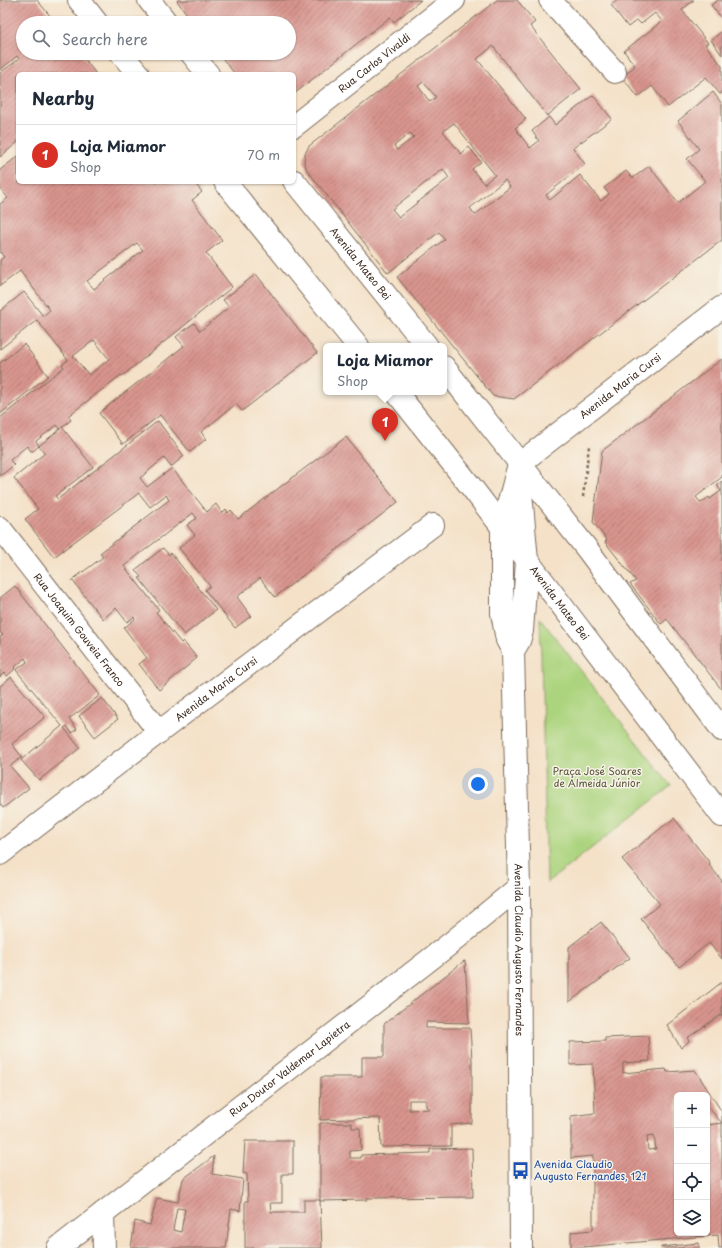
<!DOCTYPE html>
<html lang="en">
<head>
<meta charset="utf-8">
<style>
  :root { --surface:#fff; --page:#f6f6f7; --text:#1f2937; --muted:#747a83; --line:#e0e1e3; --accent:#d93025 }
  body { margin:0; font-family:"Playpen Sans",sans-serif; background:var(--page); color:var(--text) }
  .controls { position:absolute; right:12px; bottom:12px; display:grid; overflow:hidden; border-radius:6px; box-shadow:0 1px 3px #0004 }
  .controls button { width:36px; height:36px; display:grid; place-items:center; padding:0; border:0; border-bottom:1px solid var(--line); background:var(--surface); color:var(--text); font:20px sans-serif }
  .you { position:absolute; left:478px; top:784px; width:14px; height:14px; margin:-10px; border:3px solid #fff; border-radius:50%; background:#1a73e8; box-shadow:0 0 0 6px #1a73e833 }
  .badge { display:grid; place-items:center; width:26px; height:26px; border-radius:50%; background:var(--accent); color:#fff; font-size:13px; font-weight:700 }
  .pin { position:absolute; translate:-50% -33px; filter:drop-shadow(0 1px 2px #0008) }
  .pin::after { content:''; position:absolute; top:21px; width:14px; height:12px; background:inherit; clip-path:polygon(0 0,100% 0,50% 100%) }
  .popup { position:absolute; left:323px; top:343px; width:124px; height:52px; box-sizing:border-box; display:grid; place-content:center; border-radius:6px; background:var(--surface); filter:drop-shadow(0 1px 3px #0005); font-size:13px; white-space:nowrap; color:var(--muted) }
  .popup b { font-size:15px; color:var(--text) }
  .popup::after { content:''; position:absolute; left:50%; top:100%; margin-left:-8px; border:8px solid transparent; border-top-color:var(--surface) }
  .list { margin:0; padding:0; list-style:none }
  h2 { display:flex; justify-content:space-between; align-items:center; height:52px; margin:0; padding:0 16px; font-size:17px }
  h2 small { font-size:13px; font-weight:400; color:var(--muted) }
  .list li { display:grid; grid-template-columns:26px 1fr auto; gap:12px; align-items:center; box-sizing:border-box; height:60px; padding:0 16px; border-top:1px solid var(--line) }
  .list b { display:block; font-size:15px; white-space:nowrap }
  .list p { margin:0; font-size:13px; white-space:nowrap; color:var(--muted) }
  .list em { font-size:13px; font-style:normal; color:var(--muted) }
  .icon { flex:none; width:22px; height:22px; fill:none; stroke:currentColor; stroke-width:2; stroke-linecap:round; stroke-linejoin:round }
  .map { position:relative; flex:none; width:722px; height:1248px; overflow:hidden }
  .search { position:absolute; background:var(--surface); box-shadow:0 1px 3px #0004; left:16px; top:16px; width:280px; height:44px; display:flex; align-items:center; gap:10px; box-sizing:border-box; padding:0 14px; border-radius:22px; color:var(--muted); font-size:15px }
  .panel { position:absolute; background:var(--surface); box-shadow:0 1px 3px #0004; left:16px; top:72px; width:280px; height:112px; border-radius:6px }
  .map>svg:first-child { display:block }
  .green { fill:#acd47e; stroke:#747f4e }
  .building { fill:url(#building-hatch); fill-rule:evenodd }
  .lines { fill:none; stroke-linecap:round; stroke-linejoin:round }
  .minor-casing { stroke:#7c6a5a; stroke-width:24 }
  .major-casing { stroke:#7c6a5a; stroke-width:24 }
  .path { stroke:#7c6a5a; stroke-width:2.5; stroke-dasharray:3 3; stroke-linecap:butt }
  .minor { stroke:#fff; stroke-width:22 }
  .major { stroke:#fff; stroke-width:22 }
  .labels { text-anchor:middle; stroke-width:3; stroke-linejoin:round; paint-order:stroke }
  .street-label { font-size:10px; fill:#3b2a1e; stroke:#f7f3e8 }
  .park-label { font-size:10px; fill:#575436; stroke:#f7f3e8 }
  .transit-label { font-size:10px; fill:#164399; stroke:#f7f3e8; text-anchor:start }
</style>
</head>
<body>
<div class="map">
<svg width="722" height="1248" viewBox="0 0 722 1248">
  <defs>
    <pattern id="building-hatch" width="6" height="6" patternUnits="userSpaceOnUse"><rect width="6" height="6" fill="#d8948e"/><path d="M-1 1l2-2M0 6l6-6M5 7l2-2" fill="none" stroke="#b07973"/></pattern>
  </defs>
  <rect width="100%" height="100%" fill="#f7f3e8"/>
  <filter id="ink" filterUnits="userSpaceOnUse"><feTurbulence type="fractalNoise" baseFrequency=".025" numOctaves="2"/><feDisplacementMap in="SourceGraphic" scale="8" xChannelSelector="R" yChannelSelector="G"/><feConvolveMatrix kernelMatrix="1 2 1 2 8 2 1 2 1" color-interpolation-filters="sRGB"/></filter>
  <filter id="wash" filterUnits="userSpaceOnUse"><feTurbulence type="fractalNoise" baseFrequency=".012" numOctaves="4" result="noise"/><feDisplacementMap in="SourceGraphic" scale="16" xChannelSelector="R" yChannelSelector="G"/><feGaussianBlur stdDeviation="0.9" result="paint"/><feColorMatrix in="noise" values="0 0 0 0 0 0 0 0 0 0 0 0 0 0 0 0 0 1.4 0 .05"/><feComposite in="paint" operator="in"/></filter>
  <g filter="url(#wash)">
    <rect width="100%" height="100%" fill="#f4e1c8"/>
    <path class="green" d="M540 618 671 786 547 883Z"/>
    <g id="blocks">
      <g class="building">
        <path d="M0 0H37L56 23H23V53H80L96 74H18V142L0 157V73L19 59 17 56 0 70Z"/>
        <path d="M178 0H421L394 22 390 17 294 94V74H235L218 53H289V23H194L177 1Z"/>
        <path d="M497 0H517L535 22 530 26 581 89 547 116 493 46 477 59 526 119 515 128 530 148 539 141 532 131 549 117 555 125 593 95 612 119 573 148 585 164 546 195 550 200 580 175 601 201 609 194 604 188 626 171 633 178 649 166 678 203 705 181 687 159 699 149 678 121 713 92 722 104V240L514 399 493 396 397 277 445 239 439 232 388 273 307 170 304 162 305 154 309 146ZM423 82 436 97 430 102 418 86ZM454 123 495 175 484 184 472 169 481 162 469 147 461 154 443 131ZM410 133 414 137 397 150 394 146ZM443 169 449 178 399 217 392 209ZM505 180 510 187 475 215 470 208Z"/>
        <path d="M618 0H694L682 10 708 43 705 44 722 66V93L720 94 706 77 668 107 652 86 638 97 622 77 635 66 624 51 662 21 655 13 641 24 637 20 628 27 611 5Z"/>
        <path d="M718 0H722V19L711 5Z"/>
        <path d="M722 31V55L711 40Z"/>
        <path d="M18 156V182H194L202 192 192 200 222 240 206 253 232 287 122 376 121 375 68 416 71 420 62 427 93 467 55 496 58 499 158 421 184 456 171 467 164 458 140 478 147 487 172 468 207 512 216 504 222 513 226 509 228 513 231 510 238 519 346 437 398 502 275 597 260 578 237 597 251 616 235 628 205 590 210 586 179 548 195 535 187 525 197 518 193 513 124 566 159 610 156 612 181 643 183 641 197 658 159 690 139 664 147 658 124 628 135 619 134 617 127 622 116 608 103 619 72 580 103 557 100 553 169 500 166 495 150 507 139 493 54 557 25 519 38 509 14 478 45 453 39 446 60 429 57 425 36 441 39 446 33 451H31L27 446 10 460 14 465 0 476V418L64 367 62 365 68 360 37 320 0 349V311L24 292 43 316 50 310 20 271 0 286V260L4 257 0 252V204L8 198 0 188V170ZM137 243 143 250 94 289 87 281ZM94 340 109 359 89 375 73 356Z"/>
        <path d="M256 274 317 353 242 411 236 404 201 432 206 439 190 452 160 415 123 444 99 413 184 346 176 337 194 323 200 331 229 307 223 300Z"/>
        <path d="M24 344 48 376 0 414V363Z"/>
        <path d="M722 359V477L696 497 701 503 709 497 710 499 721 491 717 485 722 481V690L667 619 661 624 630 584 636 581 605 542 607 540 593 522 602 451Z"/>
        <path d="M163 548 169 555 171 553 216 610 184 635 139 578 141 577 135 570Z"/>
        <path d="M15 586 100 695 69 719 77 729 72 733 67 726 64 728 80 748 39 780 21 760 62 726 16 670 27 662 25 658 14 668 15 669 7 676 4 673 0 677V637L3 635 0 632V598Z"/>
        <path d="M11 677 45 717 12 744 22 757 10 766 29 788 3 808 0 804V686Z"/>
        <path d="M102 698 118 719 95 737 79 716Z"/>
        <path d="M674 818 710 863 709 865 722 881V959L709 943 679 967 641 919 660 904 622 859Z"/>
        <path d="M601 922 630 958 569 1002V947Z"/>
        <path d="M464 961H465L469 1023 426 1022V1028H470L472 1060V1123L451 1125V1146L381 1147 380 1118 320 1120 321 1077H362V1057H384V1024ZM409 1100H426V1107H429V1109L409 1110Z"/>
        <path d="M722 982V1017L721 1015 687 1038 689 1041 681 1048 667 1025Z"/>
        <path d="M648 1036 650 1061 623 1063V1073L666 1069 667 1072 695 1070 722 1112V1123L707 1106V1095H677V1233H707V1125L722 1123V1248H719L718 1235 571 1248V1232L593 1230V1156L571 1158V1116L595 1113 593 1064 570 1065V1042L605 1041V1038ZM654 1135 656 1149 648 1150 647 1136Z"/>
        <path d="M320 1123H352V1128H360L361 1150 350 1151V1158H361V1155L430 1153V1149L472 1148 473 1197 367 1198V1200L320 1201Z"/>
        <path d="M245 1141H293V1174H282V1203H270L271 1212H304V1200H320L322 1248H245V1201H248L247 1174 243 1173Z"/>
        <path d="M214 1156 212 1174 243 1179 240 1211 231 1209 226 1248H131L135 1221 150 1225 157 1198 178 1202 183 1179ZM177 1208 185 1209 181 1232 173 1230Z"/>
        <path d="M699 1243V1248H661V1247Z"/>
      </g>
    </g>
  </g>
  <g filter="url(#ink)">
    <use href="#blocks" fill-opacity="0" stroke="#7c6a5a" stroke-width="1"/>
    <g class="lines">
      <defs>
        <g id="minor">
          <path d="M550 0 615 72"/>
          <path id="s1" d="M294 126 454 0"/>
          <path id="s2" d="M519 464 502 528V613L507 640 513 651 519 887 521 1248"/>
          <path id="s3" d="M519 464 722 307"/>
          <path id="s4" d="M0 528 159 732"/>
          <path d="M513 651 519 641 522 631 527 561 520 481"/>
          <path id="s5" d="M0 854 159 732 433 525"/>
          <path d="M103 1213 104 1248"/>
          <path id="s6" d="M58 1248 451 943 519 887"/>
        </g>
        <g id="major">
          <path d="M79 0 97 23"/>
          <path d="M149 0 167 23"/>
          <path d="M121 53 138 74"/>
          <path d="M191 53 208 74"/>
          <path id="s7" d="M294 181 427 346"/>
          <path d="M225 182 358 346"/>
          <path d="M444 367 587 549 722 730"/>
          <path id="s8" d="M396 392 476 493 722 816"/>
        </g>
      </defs>
      <use href="#minor" class="minor-casing"/>
      <use href="#major" class="major-casing"/>
      <path class="path" d="M583 497 589 446"/>
      <use href="#minor" class="minor"/>
      <use href="#major" class="major"/>
    </g>
  </g>
  <defs>
    <symbol id="bus-bare" viewBox="-9 -9 18 18"><path d="M-5-6H5V4H4V6H2V4H-2V6H-4V4H-5ZM-3.5-4V0h7V-4ZM-3.5 1.2v1.5H-2V1.2ZM2 1.2v1.5H3.5V1.2Z" fill="#1a4fb4" stroke="#f7f3e8" stroke-width="2.5" paint-order="stroke"/></symbol>
  </defs>
  <g fill-rule="evenodd">
    <use href="#bus-bare" x="508" y="1158" width="25" height="25"/>
  </g>
  <g class="labels">
    <g class="street-label">
      <text dy="4" stroke="none"><textPath href="#s1" startOffset="102">Rua Carlos Vivaldi</textPath></text>
      <text dy="4" stroke="none"><textPath href="#s7" startOffset="106">Avenida Mateo Bei</textPath></text>
      <text dy="4" stroke="none"><textPath href="#s3" startOffset="128">Avenida Maria Cursi</textPath></text>
      <text dy="4" stroke="none"><textPath href="#s8" startOffset="267">Avenida Mateo Bei</textPath></text>
      <text dy="4" stroke="none"><textPath href="#s4" startOffset="129">Rua Joaquim Gouveia Franco</textPath></text>
      <text dy="4" stroke="none"><textPath href="#s5" startOffset="272">Avenida Maria Cursi</textPath></text>
      <text dy="4" stroke="none"><textPath href="#s2" startOffset="490">Avenida Claudio Augusto Fernandes</textPath></text>
      <text dy="4" stroke="none"><textPath href="#s6" startOffset="293">Rua Doutor Valdemar Lapietra</textPath></text>
    </g>
    <g class="park-label">
      <text x="597" y="775">Praça José Soares<tspan x="597" dy="12">de Almeida Júnior</tspan></text>
    </g>
    <g class="transit-label">
      <text x="534" y="1168">Avenida Claudio<tspan x="534" dy="12">Augusto Fernandes, 121</tspan></text>
    </g>
  </g>
</svg>
<div class="controls">
<button>+</button>
<button>−</button>
<button><svg class="icon" aria-label="locate" viewBox="0 0 24 24"><circle cx="12" cy="12" r="6"/><path d="M12 2v4M12 18v4M2 12h4M18 12h4"/></svg></button>
<button><svg class="icon" aria-label="layers" viewBox="0 0 24 24"><path d="M12 4l9 5-9 5-9-5zM3 14l9 5 9-5"/></svg></button>
</div>
<div class="you"></div>
<div class="pin badge" style="left:385px;top:441px">1</div>
<div class="popup"><b>Loja Miamor</b>Shop</div>
<div class="search"><svg class="icon" aria-label="search" viewBox="0 0 24 24"><circle cx="10" cy="10" r="6"/><path d="M15 15l6 6"/></svg>Search here</div>
<section class="panel">
<h2>Nearby<small></small></h2>
<ul class="list">
<li><span class="badge">1</span><div><b>Loja Miamor</b><p>Shop</p></div><em>70 m</em></li>
</ul>
</section>
</div>
</body>
</html>
